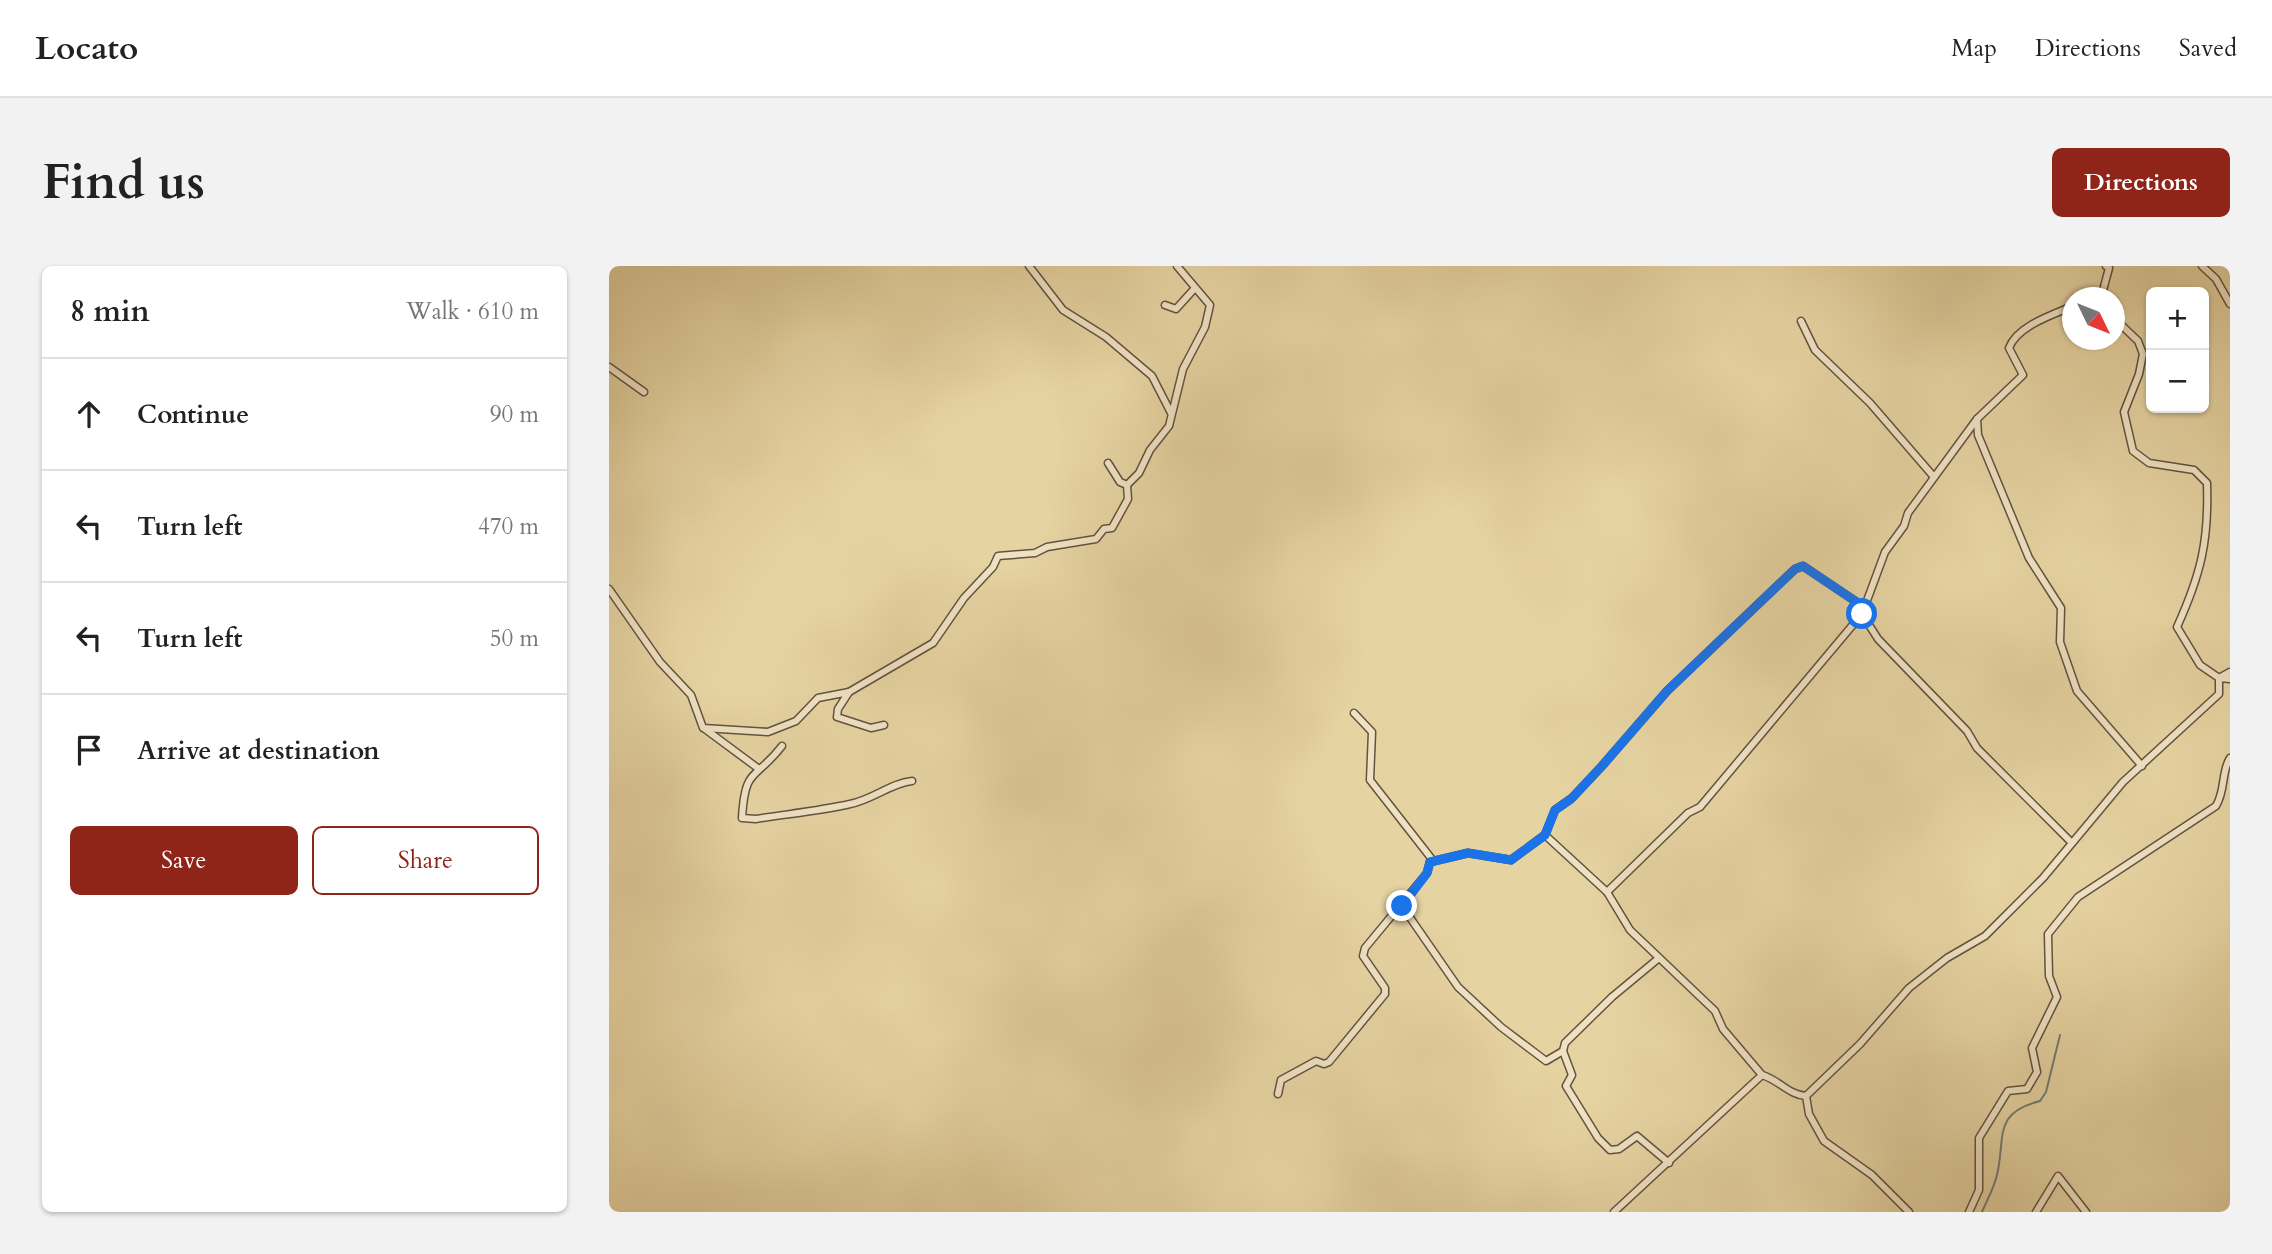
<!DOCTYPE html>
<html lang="en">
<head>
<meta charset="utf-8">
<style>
  :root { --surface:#fff; --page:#f2f2f2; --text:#222; --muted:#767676; --line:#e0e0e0; --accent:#8f2418 }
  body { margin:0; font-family:Cardo,serif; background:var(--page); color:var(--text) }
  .controls { position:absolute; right:21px; top:21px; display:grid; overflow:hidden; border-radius:10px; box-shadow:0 2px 5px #0004 }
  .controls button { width:63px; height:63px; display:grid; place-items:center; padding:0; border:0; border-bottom:2px solid var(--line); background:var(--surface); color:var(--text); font:35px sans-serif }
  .compass { position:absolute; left:1453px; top:21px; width:63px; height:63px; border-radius:50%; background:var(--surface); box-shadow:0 2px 5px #0004; rotate:133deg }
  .stop { position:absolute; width:21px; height:21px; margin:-16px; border:5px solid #1a73e8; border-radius:50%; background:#fff }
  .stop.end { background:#1a73e8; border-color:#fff; box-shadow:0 2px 7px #0008 }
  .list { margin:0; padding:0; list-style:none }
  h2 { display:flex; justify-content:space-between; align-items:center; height:91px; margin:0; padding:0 28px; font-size:30px }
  h2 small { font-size:23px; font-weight:400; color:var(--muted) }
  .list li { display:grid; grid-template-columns:46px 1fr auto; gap:21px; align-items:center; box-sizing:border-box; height:112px; padding:0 28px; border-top:2px solid var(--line) }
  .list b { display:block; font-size:26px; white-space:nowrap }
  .list em { font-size:23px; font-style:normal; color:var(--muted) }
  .actions { display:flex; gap:14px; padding:21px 28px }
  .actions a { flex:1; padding:16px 0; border:2px solid var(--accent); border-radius:10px; text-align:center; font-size:24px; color:var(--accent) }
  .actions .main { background:var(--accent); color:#fff }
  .icon { flex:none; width:38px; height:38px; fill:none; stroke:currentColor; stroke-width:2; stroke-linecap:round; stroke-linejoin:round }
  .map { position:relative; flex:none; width:1621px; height:946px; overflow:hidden; border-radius:10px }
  header { display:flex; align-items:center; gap:42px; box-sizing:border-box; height:98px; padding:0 35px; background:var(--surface); border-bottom:2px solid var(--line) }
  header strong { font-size:33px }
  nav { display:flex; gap:38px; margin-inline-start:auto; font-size:24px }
  .intro { display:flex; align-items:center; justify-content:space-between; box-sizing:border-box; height:168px; padding:0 42px }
  h1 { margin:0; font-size:49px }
  .button { padding:18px 32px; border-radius:10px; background:var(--accent); color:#fff; font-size:24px; font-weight:700 }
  main { display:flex; gap:42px; padding:0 42px }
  aside { flex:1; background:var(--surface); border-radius:10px; box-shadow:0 2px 5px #0004 }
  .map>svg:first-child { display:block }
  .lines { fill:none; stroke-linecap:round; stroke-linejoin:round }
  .stream { stroke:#717d75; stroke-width:2 }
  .street-casing { stroke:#635240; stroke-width:9 }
  .street { stroke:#efe2c3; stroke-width:6 }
  .route { stroke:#1a73e8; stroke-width:9 }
</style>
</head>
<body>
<header>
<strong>Locato</strong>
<nav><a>Map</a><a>Directions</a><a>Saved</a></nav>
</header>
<div class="intro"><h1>Find us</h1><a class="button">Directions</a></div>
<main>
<aside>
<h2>8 min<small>Walk · 610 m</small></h2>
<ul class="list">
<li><svg class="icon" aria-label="ahead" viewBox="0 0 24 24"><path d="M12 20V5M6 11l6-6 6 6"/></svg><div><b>Continue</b></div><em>90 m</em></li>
<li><svg class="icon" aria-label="left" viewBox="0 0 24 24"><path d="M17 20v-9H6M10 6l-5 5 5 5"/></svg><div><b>Turn left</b></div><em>470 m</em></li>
<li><svg class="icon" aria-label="left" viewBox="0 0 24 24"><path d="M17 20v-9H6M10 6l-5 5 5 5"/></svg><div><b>Turn left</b></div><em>50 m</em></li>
<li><svg class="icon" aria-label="arrive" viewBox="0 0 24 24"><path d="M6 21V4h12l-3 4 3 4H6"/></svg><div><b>Arrive at destination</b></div></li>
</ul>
<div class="actions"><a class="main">Save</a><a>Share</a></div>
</aside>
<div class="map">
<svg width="1621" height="946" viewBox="0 0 1621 946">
  <rect width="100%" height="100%" fill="#e6d3a2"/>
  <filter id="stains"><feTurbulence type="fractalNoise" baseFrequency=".00286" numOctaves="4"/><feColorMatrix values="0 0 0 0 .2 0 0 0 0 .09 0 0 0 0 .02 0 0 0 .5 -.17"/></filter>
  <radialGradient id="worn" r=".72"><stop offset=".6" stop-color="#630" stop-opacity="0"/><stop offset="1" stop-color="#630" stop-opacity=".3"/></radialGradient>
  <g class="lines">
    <path class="stream" d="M1373 946C1378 934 1385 922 1388 909 1397 871 1383 847 1431 835L1437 826 1451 769"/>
    <defs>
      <g id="street">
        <path d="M420 0 454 44 497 71 543 110 562 147"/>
        <path d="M1593 0 1607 13 1621 38"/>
        <path d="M1492 32 1500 2 1497 0"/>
        <path d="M556 39 567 43 586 22"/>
        <path d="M1506 53 1529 75 1534 88 1530 108 1515 146 1524 185 1540 197 1585 204 1598 217C1600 275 1592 308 1568 361L1591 399 1610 412 1621 406"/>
        <path d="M1192 55 1206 84 1261 137 1325 211"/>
        <path d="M0 101 35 126"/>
        <path d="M1368 153 1369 169 1420 292 1452 342 1451 376 1468 425 1533 500"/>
        <path d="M518 219 530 207 541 184 560 160 574 103 596 61 601 39 568 0"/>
        <path d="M0 323 51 396 82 429 94 462 159 466 187 455 209 432 240 426 229 443 228 451 262 462 275 459"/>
        <path d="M240 426 324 377 355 332 384 301 389 290 426 287 438 281 487 273 495 263 503 262 519 233 518 219 511 216 499 197"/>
        <path d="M96 463 150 503"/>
        <path d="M173 480C146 515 136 500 133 552L147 553C178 548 210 545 241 538 263 534 282 517 303 515"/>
        <path d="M936 569 998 626 1021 664 1106 745 1114 763 1153 809"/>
        <path d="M1463 577 1368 482 1358 465 1269 373 1253 348 1276 286 1295 260 1299 247 1368 153 1414 109 1400 82C1408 60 1443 49 1464 40"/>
        <path d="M821 596 859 587 902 594 936 569 946 544 963 532 993 500 1058 425 1186 303 1194 300 1258 343"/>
        <path d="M998 626 1079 547 1091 541 1253 348"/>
        <path d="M793 640 849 721 892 761 937 795 954 785"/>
        <path d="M1050 692 1003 731 956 777 954 785 963 809 957 820 989 872 1001 884 1010 883 1028 870 1060 897"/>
        <path d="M669 828 672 814 707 795 715 798 720 796 776 728V722L754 690 756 682 818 607 822 592 761 514 763 466 745 447"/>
        <path d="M1197 830 1200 848 1215 875 1263 909 1300 946"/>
        <path d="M1005 946 1153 809C1170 814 1180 829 1197 830L1251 778 1300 722 1338 692 1376 670 1434 612 1514 516 1610 428V412L1621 413"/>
        <path d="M1360 946 1370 924V872L1399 825 1418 823 1428 806 1423 782 1448 731 1440 710 1439 668 1469 631 1607 540C1617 523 1612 506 1621 492"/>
        <path d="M1427 946 1449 910 1477 946"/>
      </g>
    </defs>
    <use href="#street" class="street-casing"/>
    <use href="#street" class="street"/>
  </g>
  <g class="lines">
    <path class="route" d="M793 640 818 607 821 596 859 587 902 594 936 569 946 544 962 533 993 500 1058 425 1186 303 1194 300 1258 343 1253 348"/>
  </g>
  <rect width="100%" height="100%" filter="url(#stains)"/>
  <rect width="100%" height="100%" fill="url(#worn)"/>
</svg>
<div class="controls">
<button>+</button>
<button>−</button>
</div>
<svg class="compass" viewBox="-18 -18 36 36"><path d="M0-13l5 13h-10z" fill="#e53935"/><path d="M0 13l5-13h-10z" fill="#767676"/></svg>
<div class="stop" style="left:1253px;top:348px"></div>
<div class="stop end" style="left:793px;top:640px"></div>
</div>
</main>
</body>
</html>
